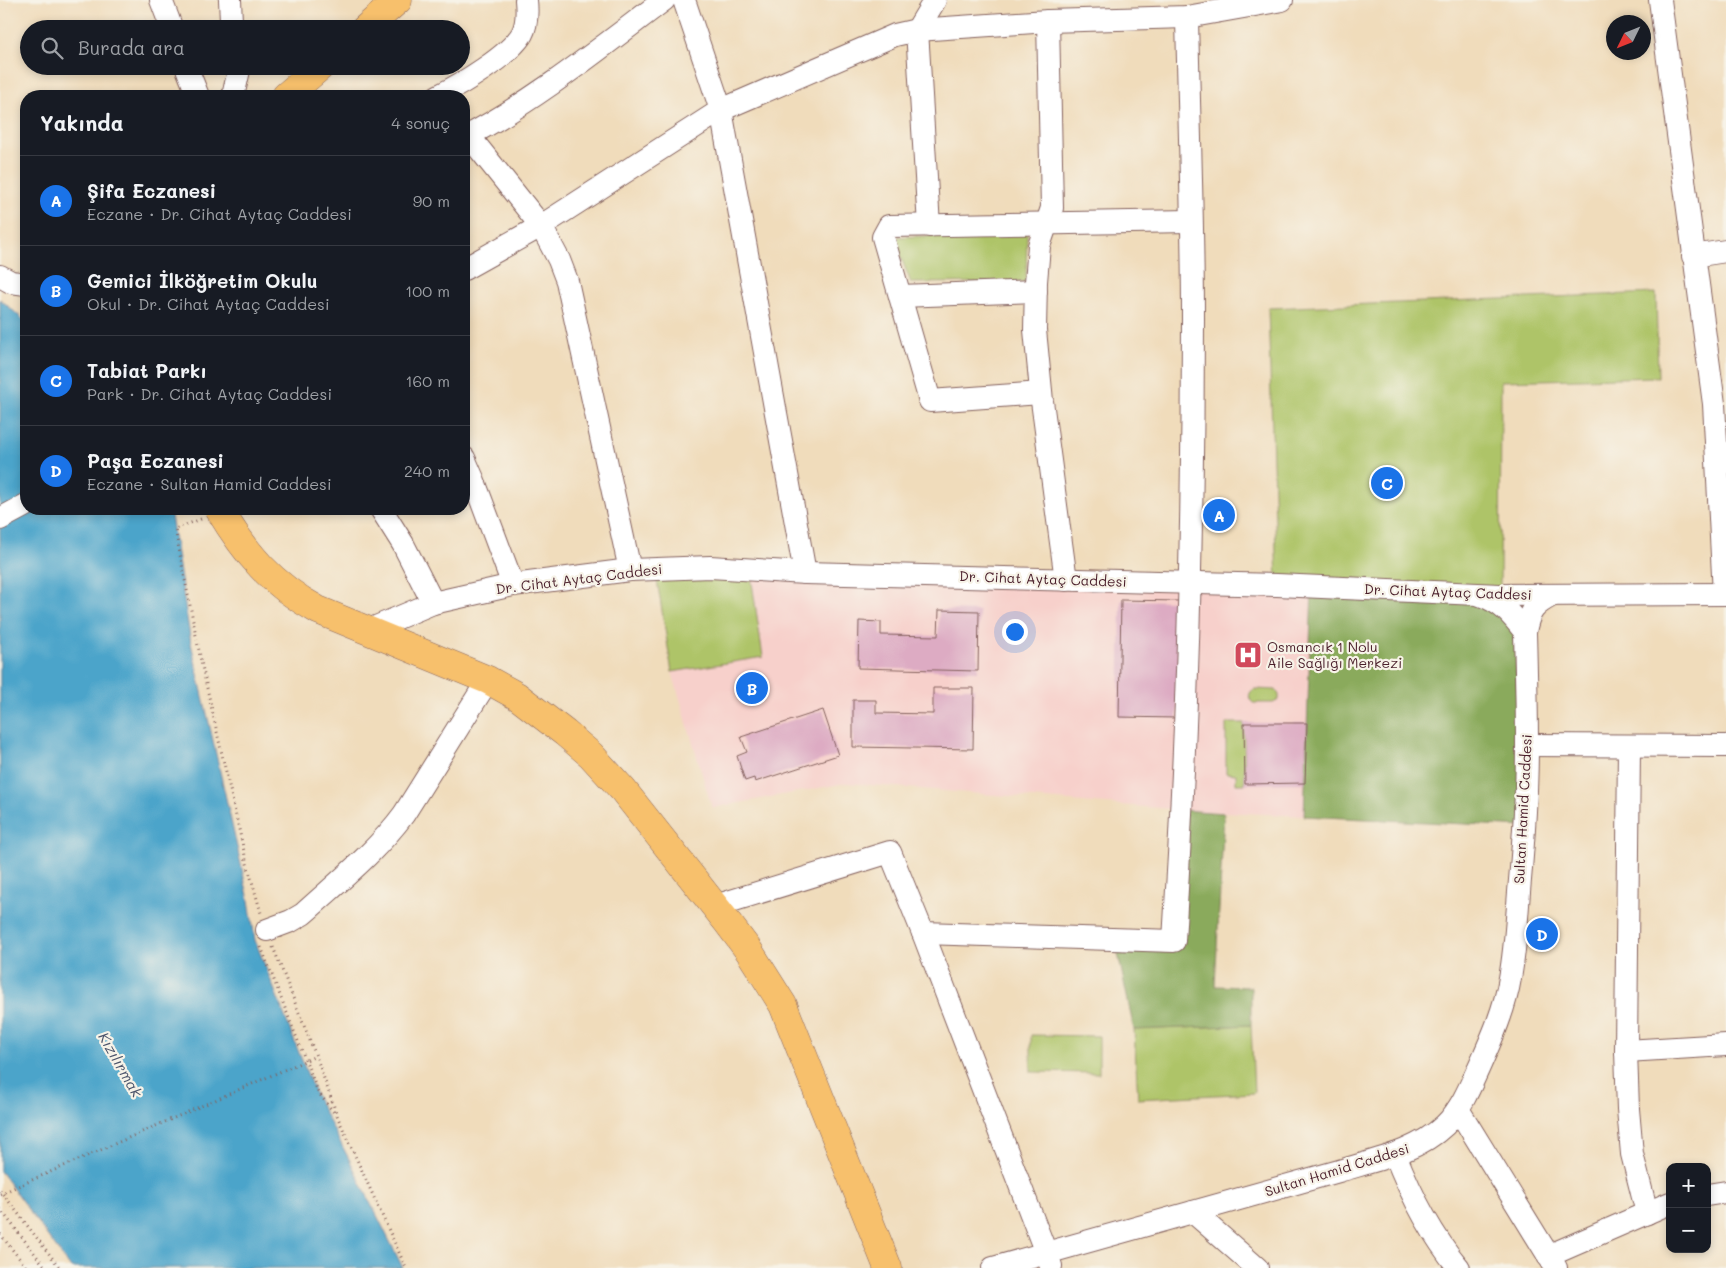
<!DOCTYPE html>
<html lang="tr">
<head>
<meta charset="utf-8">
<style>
  :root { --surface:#171b24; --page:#20242c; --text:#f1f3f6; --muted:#9ea1a6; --line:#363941; --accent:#1a73e8 }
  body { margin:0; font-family:Mali,sans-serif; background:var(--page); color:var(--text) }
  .controls { position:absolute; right:15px; bottom:15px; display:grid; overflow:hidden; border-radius:10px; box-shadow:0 2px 8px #0003 }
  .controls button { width:45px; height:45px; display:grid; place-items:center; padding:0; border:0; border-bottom:1px solid var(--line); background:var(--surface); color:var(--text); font:25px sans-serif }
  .compass { position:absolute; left:1606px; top:15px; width:45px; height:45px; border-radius:50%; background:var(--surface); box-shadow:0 2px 8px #0003; rotate:227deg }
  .you { position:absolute; left:1014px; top:631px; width:18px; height:18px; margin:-12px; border:4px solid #fff; border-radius:50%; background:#1a73e8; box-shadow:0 0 0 8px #1a73e833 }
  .badge { display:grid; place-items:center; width:32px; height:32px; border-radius:50%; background:var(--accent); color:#fff; font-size:16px; font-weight:700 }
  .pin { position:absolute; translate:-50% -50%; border:2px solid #fff; box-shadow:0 1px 5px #0006 }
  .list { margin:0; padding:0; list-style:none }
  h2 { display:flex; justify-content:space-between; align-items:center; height:65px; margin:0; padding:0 20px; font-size:21px }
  h2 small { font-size:16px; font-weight:400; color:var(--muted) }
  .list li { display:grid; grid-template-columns:32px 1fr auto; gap:15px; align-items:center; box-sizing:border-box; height:90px; padding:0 20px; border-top:1px solid var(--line) }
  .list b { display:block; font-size:19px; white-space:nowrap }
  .list p { margin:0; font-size:16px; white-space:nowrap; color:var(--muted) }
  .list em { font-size:16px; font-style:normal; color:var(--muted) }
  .icon { flex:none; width:28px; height:28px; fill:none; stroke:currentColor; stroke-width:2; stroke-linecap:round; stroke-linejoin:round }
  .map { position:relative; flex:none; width:1726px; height:1268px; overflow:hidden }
  .search { position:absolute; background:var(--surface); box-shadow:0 2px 8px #0003; left:20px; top:20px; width:450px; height:55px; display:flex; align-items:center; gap:12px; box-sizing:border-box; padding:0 18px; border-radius:28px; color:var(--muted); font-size:19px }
  .panel { position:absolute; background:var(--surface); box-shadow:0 2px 8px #0003; left:20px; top:90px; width:450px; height:425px; border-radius:20px }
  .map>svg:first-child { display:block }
  .built { fill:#f7d0cb }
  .green { fill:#aec468; stroke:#7c724a }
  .forest { fill:#8aaa5c; stroke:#6a6444 }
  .water { fill:#4ca4ca; stroke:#4b627a }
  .building { fill:#ddabc3 }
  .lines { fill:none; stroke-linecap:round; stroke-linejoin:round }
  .minor-casing { stroke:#84615d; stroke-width:24 }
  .major-casing { stroke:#84615d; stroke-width:29 }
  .path { stroke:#84615d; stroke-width:3; stroke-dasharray:1 4; stroke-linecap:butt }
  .minor { stroke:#fff; stroke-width:22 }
  .major { stroke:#f7c06c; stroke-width:28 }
  .path-bridge { stroke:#84615d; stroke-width:3; stroke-dasharray:1 4; stroke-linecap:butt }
  .labels { text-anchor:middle; stroke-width:4.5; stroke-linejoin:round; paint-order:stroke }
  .street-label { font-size:14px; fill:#4a1f2b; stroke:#f7f3e8 }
  .poi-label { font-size:14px; fill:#4a1f2b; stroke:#f7f3e8; text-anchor:start }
  .water-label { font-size:15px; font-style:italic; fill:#4b546b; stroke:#f7f3e8 }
</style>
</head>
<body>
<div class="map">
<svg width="1726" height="1268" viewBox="0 0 1726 1268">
  <rect width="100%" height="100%" fill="#f7f3e8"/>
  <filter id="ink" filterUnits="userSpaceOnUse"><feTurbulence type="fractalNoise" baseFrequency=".02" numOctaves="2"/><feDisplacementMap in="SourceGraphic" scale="10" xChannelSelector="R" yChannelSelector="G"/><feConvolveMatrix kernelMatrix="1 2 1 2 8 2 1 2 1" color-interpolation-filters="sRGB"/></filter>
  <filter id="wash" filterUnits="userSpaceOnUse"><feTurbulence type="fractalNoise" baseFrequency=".0096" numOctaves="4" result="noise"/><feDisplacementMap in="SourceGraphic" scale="20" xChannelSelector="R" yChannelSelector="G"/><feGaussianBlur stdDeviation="1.12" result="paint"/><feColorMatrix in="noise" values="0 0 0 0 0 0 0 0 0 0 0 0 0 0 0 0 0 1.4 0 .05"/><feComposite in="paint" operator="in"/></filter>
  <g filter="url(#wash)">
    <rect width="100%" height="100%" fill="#f0dcbb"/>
    <path class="built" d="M655 568 1312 587 1304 816 1182 810 846 783 712 808 672 672Z"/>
    <g class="green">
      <path d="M1027 233 1026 282 911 283 893 237Z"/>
      <path d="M1656 293 1658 377 1501 381 1500 595 1277 585 1268 308Z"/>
      <path d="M655 568 750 569 763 657 672 672Z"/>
      <path d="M1255 689 1276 690 1279 695V700L1273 703H1253C1247 698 1249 691 1255 689Z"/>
      <path d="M1226 723H1244L1245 784H1236V774L1226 773Z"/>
      <path d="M1251 1025 1254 1093 1138 1099 1134 1030Z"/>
      <path d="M1031 1035 1099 1036V1073L1031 1072Z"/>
    </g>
    <g class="forest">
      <path d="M1312 587 1477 594 1513 617 1525 827 1304 816Z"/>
      <path d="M1182 810 1224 813 1215 986 1251 987V1025L1134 1030 1115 939 1174 941Z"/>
    </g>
    <path class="water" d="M0 299 26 322V509H170L191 643 249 900 255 940 316 1096 348 1157 403 1268H71L0 1171Z"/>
    <g id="blocks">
      <g class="building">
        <path d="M1121 600 1180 601 1177 718 1119 717Z"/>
        <path d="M939 610 979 611 978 671 858 668 859 621 881 622V635L938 636Z"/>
        <path d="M933 688H974L973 749 853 747V700H876V713L933 714Z"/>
        <path d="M823 710 838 755 755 782 754 778 745 781 737 756 747 752 741 737Z"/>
        <path d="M1244 723H1307L1305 783 1245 784Z"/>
      </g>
    </g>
  </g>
  <g filter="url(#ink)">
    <use href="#blocks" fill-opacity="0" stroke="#84615d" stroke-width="1"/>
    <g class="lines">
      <defs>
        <g id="minor">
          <path d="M161 0 172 29"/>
          <path d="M230 0 231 21 234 29"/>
          <path d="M684 0 721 110 805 573"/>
          <path d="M1660 0 1714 404 1724 594"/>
          <path d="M1048 21 1052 208 1039 246 1036 282 1035 330 1042 401 1066 580"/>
          <path d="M186 66 198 96"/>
          <path d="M233 96 240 66"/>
          <path d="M438 96C460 85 509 56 522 34 527 25 527 10 526 0"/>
          <path d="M469 136 541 226 559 260 567 281 630 570"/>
          <path d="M464 138C536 100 599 49 664 0"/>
          <path d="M929 226 917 30 935 0"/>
          <path d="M1693 256 1726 251"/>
          <path d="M464 269 541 226 721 110 895 35 917 30 1048 21 1187 17 1282 0"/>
          <path d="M0 276 11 282 26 284"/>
          <path d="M900 296 1036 291"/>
          <path d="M1041 393 930 401 883 237 889 226 1191 221"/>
          <path d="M464 458 474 481 513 585"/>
          <path d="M381 509 403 544 433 603"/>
          <path d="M0 519 26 505"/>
          <path d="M1480 595C1502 603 1511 614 1525 632"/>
          <path d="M369 630 433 603 513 585 630 570 710 567 805 573 1277 585 1500 595 1726 594"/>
          <path d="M1527 745 1726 746"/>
          <path d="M1629 747 1626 1051 1628 1109 1632 1154 1647 1213"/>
          <path d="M715 906 890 852 923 933 1051 1266"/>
          <path d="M267 930 291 921 303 914C338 882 376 852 404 814L488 680"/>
          <path d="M923 933 1174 941C1187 734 1193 526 1193 319 1193 218 1189 117 1187 17"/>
          <path d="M1626 1051 1726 1045"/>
          <path d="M1458 1109 1556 1268"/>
          <path d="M1395 1154C1411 1195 1431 1234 1459 1268"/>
          <path d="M1707 1195 1726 1192"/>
          <path d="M1193 1212 1257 1268"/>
          <path d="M1548 1256 1670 1203"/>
          <path d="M993 1268 1339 1171C1375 1160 1417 1152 1445 1125 1461 1109 1470 1087 1479 1067 1492 1038 1505 1009 1510 978 1516 946 1517 913 1520 880 1524 835 1527 790 1527 745 1527 707 1526 669 1525 632 1529 610 1534 605 1553 595"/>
        </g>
        <g id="major">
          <path d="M365 29 398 0"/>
          <path d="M286 96 321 66"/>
          <path d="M219 509C246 554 271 584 318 610L488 680 517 696 565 733 591 755 623 790 728 923 749 951 783 1005 888 1268"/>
        </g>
      </defs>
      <use href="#minor" class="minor-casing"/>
      <use href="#major" class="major-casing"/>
      <g class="path">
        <path d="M201 519 175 529 202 666 246 860 261 913"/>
        <path d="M261 947 318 1092 335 1114"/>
        <path d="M273 947 316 1056 338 1118 406 1268"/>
        <path d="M0 1190 60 1268"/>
        <path d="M0 1209 46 1268"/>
        <path d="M0 1234 27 1268"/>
      </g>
      <use href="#minor" class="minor"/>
      <use href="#major" class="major"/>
      <path class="path-bridge" d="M0 1194 316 1056"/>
    </g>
  </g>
  <defs>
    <symbol id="hospital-square" viewBox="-11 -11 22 22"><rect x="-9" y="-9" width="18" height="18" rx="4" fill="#d1495b" stroke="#f7f3e8"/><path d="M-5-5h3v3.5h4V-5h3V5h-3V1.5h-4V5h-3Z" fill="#fff"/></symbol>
  </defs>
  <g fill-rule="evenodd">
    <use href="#hospital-square" x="1232" y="639" width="32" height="32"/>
  </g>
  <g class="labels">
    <g class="street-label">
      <text transform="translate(579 579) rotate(-7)" y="5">Dr. Cihat Aytaç Caddesi</text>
      <text transform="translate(1043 579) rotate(2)" y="5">Dr. Cihat Aytaç Caddesi</text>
      <text transform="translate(1448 592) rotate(2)" y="5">Dr. Cihat Aytaç Caddesi</text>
      <text transform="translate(1523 809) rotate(-87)" y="5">Sultan Hamid Caddesi</text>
      <text transform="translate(1337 1170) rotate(-17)" y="5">Sultan Hamid Caddesi</text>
    </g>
    <g class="poi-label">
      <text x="1267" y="652">Osmancık 1 Nolu<tspan x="1267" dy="16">Aile Sağlığı Merkezi</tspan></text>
    </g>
    <g class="water-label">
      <text transform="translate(120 1065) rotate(60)" y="5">Kızılırmak</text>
    </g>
  </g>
</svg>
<div class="controls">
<button>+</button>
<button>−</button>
</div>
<svg class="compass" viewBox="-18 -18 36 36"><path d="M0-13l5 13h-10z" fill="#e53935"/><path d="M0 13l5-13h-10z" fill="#9ea1a6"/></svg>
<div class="you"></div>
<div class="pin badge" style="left:1219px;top:515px">A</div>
<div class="pin badge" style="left:752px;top:688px">B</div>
<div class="pin badge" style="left:1387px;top:483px">C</div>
<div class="pin badge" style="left:1542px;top:934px">D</div>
<div class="search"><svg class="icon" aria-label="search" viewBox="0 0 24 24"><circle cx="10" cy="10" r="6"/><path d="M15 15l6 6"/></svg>Burada ara</div>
<section class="panel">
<h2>Yakında<small>4 sonuç</small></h2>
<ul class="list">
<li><span class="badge">A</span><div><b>Şifa Eczanesi</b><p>Eczane · Dr. Cihat Aytaç Caddesi</p></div><em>90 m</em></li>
<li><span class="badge">B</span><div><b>Gemici İlköğretim Okulu</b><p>Okul · Dr. Cihat Aytaç Caddesi</p></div><em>100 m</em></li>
<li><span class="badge">C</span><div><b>Tabiat Parkı</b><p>Park · Dr. Cihat Aytaç Caddesi</p></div><em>160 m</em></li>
<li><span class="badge">D</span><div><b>Paşa Eczanesi</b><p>Eczane · Sultan Hamid Caddesi</p></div><em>240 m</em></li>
</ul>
</section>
</div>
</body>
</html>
